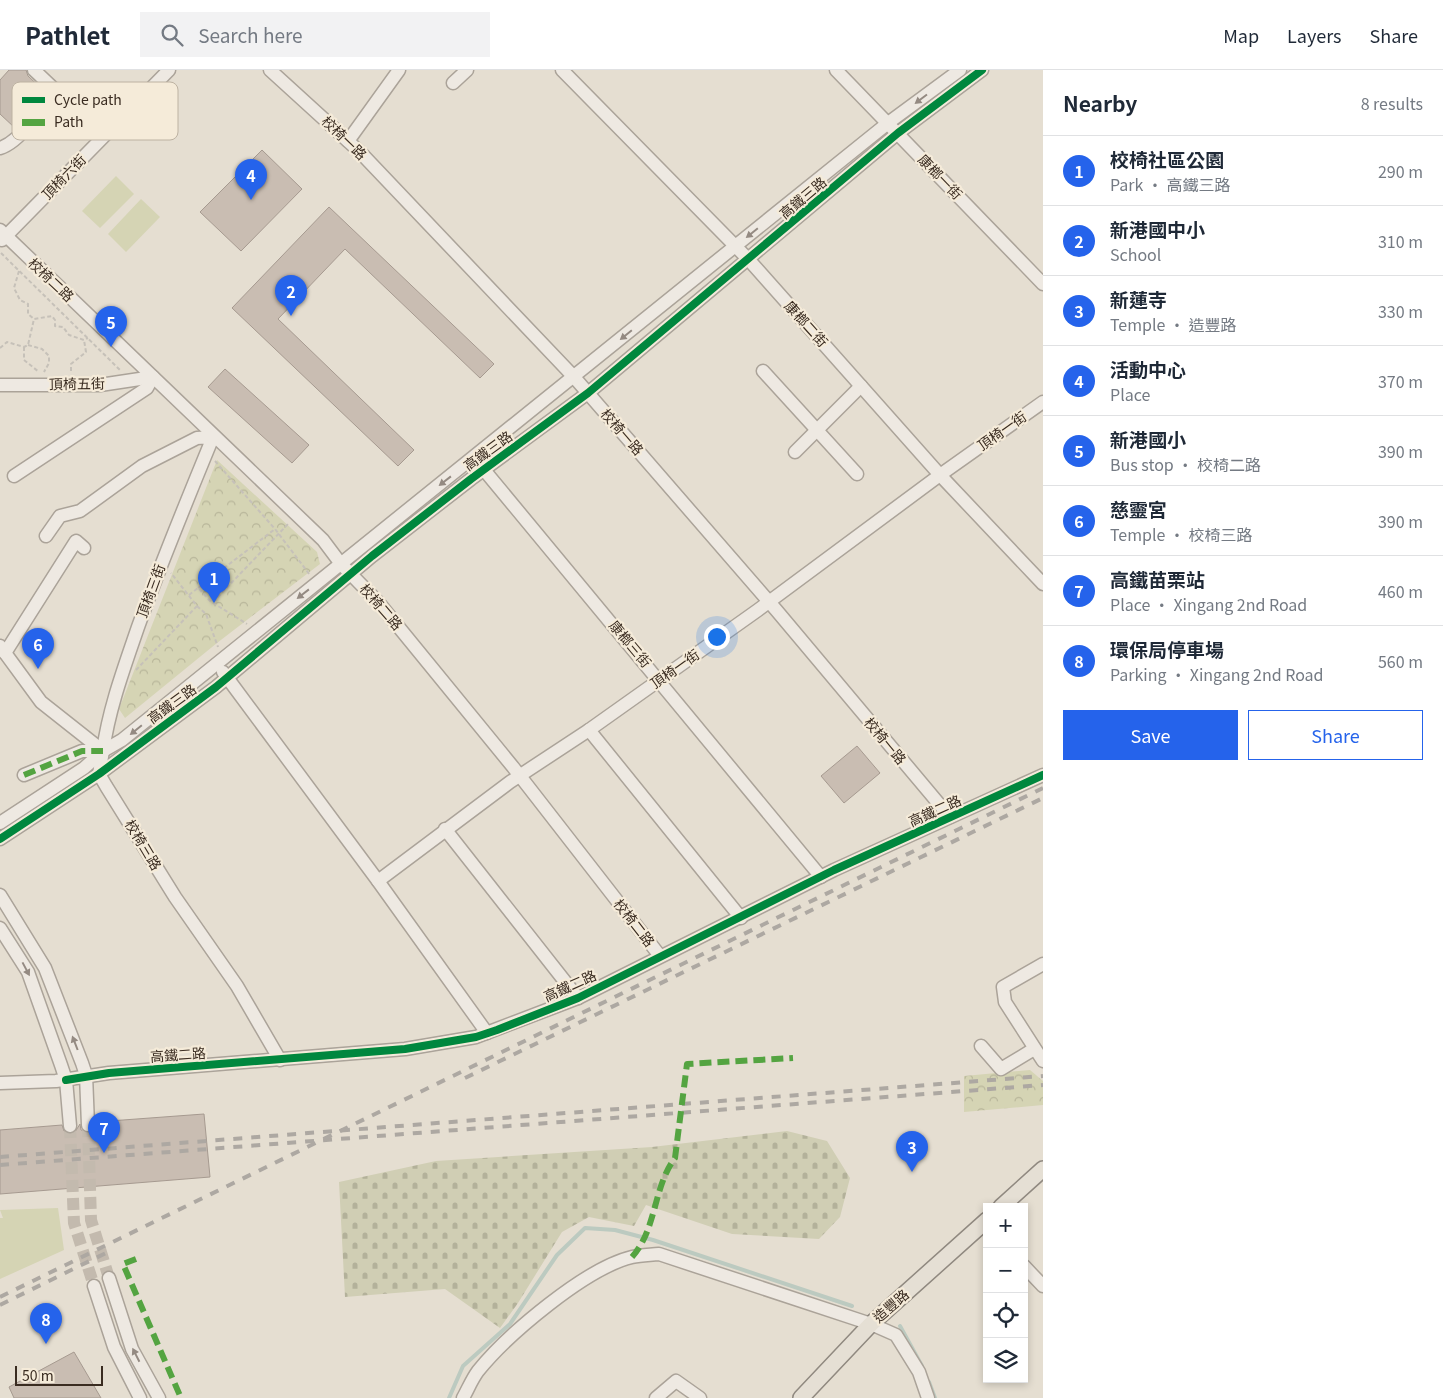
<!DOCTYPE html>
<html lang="en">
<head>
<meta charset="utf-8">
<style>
  :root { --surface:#fff; --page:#f2f2f3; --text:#1f2937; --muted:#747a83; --line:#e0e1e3; --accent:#2563eb }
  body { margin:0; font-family:Georgia,"Noto Sans TC",serif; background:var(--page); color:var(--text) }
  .controls { position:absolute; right:15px; bottom:15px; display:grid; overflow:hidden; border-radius:0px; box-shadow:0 2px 8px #0003 }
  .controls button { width:45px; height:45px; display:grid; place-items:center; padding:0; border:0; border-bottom:1px solid var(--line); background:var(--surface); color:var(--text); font:25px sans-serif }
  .scale { position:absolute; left:15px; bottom:12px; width:88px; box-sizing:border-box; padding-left:5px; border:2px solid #3a2c21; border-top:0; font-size:14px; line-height:18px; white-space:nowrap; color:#3a2c21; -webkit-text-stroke:4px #f5ebd9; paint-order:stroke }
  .you { position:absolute; left:716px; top:566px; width:18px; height:18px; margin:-12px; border:4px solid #fff; border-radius:50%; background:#1a73e8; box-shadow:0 0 0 8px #1a73e833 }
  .badge { display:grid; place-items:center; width:32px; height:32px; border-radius:50%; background:var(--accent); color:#fff; font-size:16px; font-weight:700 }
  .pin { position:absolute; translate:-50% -41px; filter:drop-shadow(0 1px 2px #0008) }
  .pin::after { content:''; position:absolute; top:26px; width:18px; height:15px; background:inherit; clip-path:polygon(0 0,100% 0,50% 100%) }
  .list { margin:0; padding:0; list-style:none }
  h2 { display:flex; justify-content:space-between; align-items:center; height:65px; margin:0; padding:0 20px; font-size:21px }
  h2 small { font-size:16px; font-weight:400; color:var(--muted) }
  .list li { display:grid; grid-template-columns:32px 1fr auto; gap:15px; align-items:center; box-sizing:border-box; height:70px; padding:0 20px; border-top:1px solid var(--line) }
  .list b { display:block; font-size:19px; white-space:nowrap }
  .list p { margin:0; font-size:16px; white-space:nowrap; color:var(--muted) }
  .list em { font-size:16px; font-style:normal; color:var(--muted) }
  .actions { display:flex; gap:10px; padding:15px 20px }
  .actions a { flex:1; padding:11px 0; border:1px solid var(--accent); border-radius:0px; text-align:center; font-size:18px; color:var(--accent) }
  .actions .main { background:var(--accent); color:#fff }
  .icon { flex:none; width:28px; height:28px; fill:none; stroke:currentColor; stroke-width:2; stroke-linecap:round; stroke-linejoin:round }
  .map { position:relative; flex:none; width:1043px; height:1328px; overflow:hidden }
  header { display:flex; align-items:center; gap:30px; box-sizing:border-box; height:70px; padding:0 25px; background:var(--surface); border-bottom:1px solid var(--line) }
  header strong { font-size:24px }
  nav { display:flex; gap:28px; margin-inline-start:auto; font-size:18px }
  .search { width:350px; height:45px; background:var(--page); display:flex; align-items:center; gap:12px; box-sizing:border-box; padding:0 18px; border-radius:0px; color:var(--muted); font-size:19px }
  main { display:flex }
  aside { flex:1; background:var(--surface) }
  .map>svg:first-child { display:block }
  .green { fill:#d5d4b4 }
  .cemetery { fill:url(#cemetery-stones) }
  .park { fill:url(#park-crowns) }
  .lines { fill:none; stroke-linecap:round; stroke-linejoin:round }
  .stream { stroke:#bccac0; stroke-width:4 }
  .building { fill:#c9bdb2; stroke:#a69a90 }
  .minor-tunnel { stroke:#c3baae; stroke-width:12; stroke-dasharray:12 6; stroke-linecap:butt }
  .minor-casing { stroke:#aba399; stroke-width:15 }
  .major-casing { stroke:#908980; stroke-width:18 }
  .path { stroke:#c6c1b9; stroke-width:2; stroke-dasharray:4 2.5; stroke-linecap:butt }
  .minor { stroke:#eee9e2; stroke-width:12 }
  .major { stroke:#e5dfd4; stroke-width:15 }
  .rail { stroke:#ada8a2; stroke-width:4; stroke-dasharray:9 9; stroke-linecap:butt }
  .quiet { stroke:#54a441; stroke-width:6; stroke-dasharray:12 6; stroke-linecap:butt }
  .cycleway-casing { stroke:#f5ebd9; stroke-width:11 }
  .cycleway { stroke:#00873e; stroke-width:8 }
  .oneway { fill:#948a82 }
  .labels { text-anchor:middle; stroke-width:4.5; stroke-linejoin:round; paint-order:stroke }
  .street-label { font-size:14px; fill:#3a2c21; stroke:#f5ebd9 }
  .key { fill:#f5ebd9; stroke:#bdb2a2; stroke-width:1 }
  .key-label { font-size:14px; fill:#3a2c21 }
</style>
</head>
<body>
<header>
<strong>Pathlet</strong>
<div class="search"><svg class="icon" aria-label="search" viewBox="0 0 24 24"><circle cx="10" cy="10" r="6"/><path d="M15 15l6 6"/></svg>Search here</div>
<nav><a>Map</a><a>Layers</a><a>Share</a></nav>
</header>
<main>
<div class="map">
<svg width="1043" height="1328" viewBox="0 0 1043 1328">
  <defs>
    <pattern id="cemetery-stones" width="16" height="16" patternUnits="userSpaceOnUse" patternTransform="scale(1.25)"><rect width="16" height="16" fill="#d0ceb4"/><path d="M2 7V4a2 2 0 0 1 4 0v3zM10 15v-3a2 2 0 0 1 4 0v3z" fill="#b3b19a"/></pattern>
    <pattern id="park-crowns" width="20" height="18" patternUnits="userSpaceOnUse" patternTransform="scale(1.25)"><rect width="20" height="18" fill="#d5d4b4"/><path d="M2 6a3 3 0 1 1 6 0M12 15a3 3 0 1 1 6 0" fill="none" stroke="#b8b69a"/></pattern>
  </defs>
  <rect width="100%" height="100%" fill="#e5ded1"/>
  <g class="green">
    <path d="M116 106 134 124 100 158 82 141Z"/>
    <path d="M141 129 160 147 126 182 108 164Z"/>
    <path d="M58 1138 64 1180 0 1209V1148H3L0 1140Z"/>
  </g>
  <path class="cemetery" d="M787 1061 827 1071 850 1108 840 1147 819 1169 732 1164 646 1135 634 1156 589 1147 562 1162 518 1233 500 1258 445 1219 345 1227 339 1112 436 1091 652 1077Z"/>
  <g class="park">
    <path d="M217 390 317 482 320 494 217 573 125 648 119 639Z"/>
    <path d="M1030 1000 1043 1011V1035L964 1042V1006Z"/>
  </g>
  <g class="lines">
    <g class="stream">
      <path d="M900 1256 922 1296"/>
      <path d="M929 1312 935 1328"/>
      <path d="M449 1328 463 1296 510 1254 557 1185 585 1158 615 1160 653 1170 852 1236"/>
    </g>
  </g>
  <g class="building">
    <path d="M9 0H26L28 6 43 20 15 58 0 44V10Z"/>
    <path d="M262 80 302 119 241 181 200 142Z"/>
    <path d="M329 137 494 294 480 308 345 179 278 249 414 380 398 396 232 238Z"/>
    <path d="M225 299 309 375 292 393 208 317Z"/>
    <path d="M857 676 880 703 844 733 821 706Z"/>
    <path d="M204 1044 210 1107 0 1124V1060L62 1055 64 1061 70 1064 75 1062 80 1054 81 1060 89 1063 95 1059 96 1052Z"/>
    <path d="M74 1282 101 1328H14L9 1317Z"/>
  </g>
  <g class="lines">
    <g class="minor-tunnel">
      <path d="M88 1055 91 1150 109 1208"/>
      <path d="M70 1056 74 1153 94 1216"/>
    </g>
    <defs>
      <g id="minor">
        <path d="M270 0 360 82 574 307 777 541 950 747"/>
        <path d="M562 0 749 190 940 405 1043 514"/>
        <path d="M836 0 1043 214"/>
        <path d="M453 13 467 0"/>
        <path d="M348 71 399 0"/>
        <path d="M0 78C20 72 44 37 53 18L34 0"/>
        <path d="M0 160 323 470 341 494 379 533 513 697 660 886"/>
        <path d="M2 170 169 0"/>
        <path d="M763 301 857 404"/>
        <path d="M0 315H100L153 307"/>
        <path d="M795 382 861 316"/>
        <path d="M480 395 821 807"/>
        <path d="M14 406 147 318 153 307"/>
        <path d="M0 576 41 632 103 681 99 704 106 716 175 827 237 916 280 990"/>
        <path d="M5 583 76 471 84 478"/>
        <path d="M223 602 378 811 487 963"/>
        <path d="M589 660 741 848"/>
        <path d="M24 705 82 681H103C109 638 124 598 138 557 161 493 187 430 213 367L197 368 142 396 80 441 60 446 46 466"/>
        <path d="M0 753 84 698 103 681 122 670 888 53 960 0"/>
        <path d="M445 759 578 928"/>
        <path d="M0 769 99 704 216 617 372 486 471 409 588 323 898 63 982 0"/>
        <path d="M378 811 510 712 589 660 758 540 940 405 1043 332"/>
        <path d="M0 825 45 898 82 993 86 1005 88 1055"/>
        <path d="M0 858 28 902 61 995 66 1010 70 1056"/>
        <path d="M1043 894 1003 917 1005 932 1043 991"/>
        <path d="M981 976 1001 999 1034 979"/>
        <path d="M0 1013 56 1011 109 1003 405 979 476 967 578 928 834 800 1043 705"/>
        <path d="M1024 1196 1043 1216"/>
        <path d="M109 1208 132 1279 159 1328"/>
        <path d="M94 1216 114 1277 140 1328"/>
        <path d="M463 1328C468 1319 472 1309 478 1301 508 1264 586 1198 632 1187 641 1185 650 1185 659 1184L871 1254 896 1265 919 1302 928 1328"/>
        <path d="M656 1328 676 1311 700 1328"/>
      </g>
      <g id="major">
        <path d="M1001 1137 1043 1099"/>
        <path d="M801 1328 871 1254 987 1150"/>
      </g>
    </defs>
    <use href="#minor" class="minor-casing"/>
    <use href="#major" class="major-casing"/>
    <g class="path">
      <path d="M1 183 120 300"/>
      <path d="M19 201 14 218 20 230 28 234V244L34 249"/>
      <path d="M28 275 42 279 49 286V293L44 302"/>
      <path d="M24 277V290L39 302"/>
      <path d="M0 278 7 272 24 277 28 275 34 249 52 246 55 250V256L63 257 69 265 84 270 88 268"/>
      <path d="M71 301V294L86 282 84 270"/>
      <path d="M215 391 275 459 310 505"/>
      <path d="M198 518 275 459"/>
      <path d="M189 525 198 518 210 531 247 554"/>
      <path d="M213 532 289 453"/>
      <path d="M197 536 206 544 218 577"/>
      <path d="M136 600 197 536 171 503"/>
    </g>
    <use href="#minor" class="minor"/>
    <use href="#major" class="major"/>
    <g class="rail">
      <path d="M465 1008 1043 728"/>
      <path d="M0 1087 1043 1006"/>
      <path d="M0 1095 1043 1015"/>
      <path d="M0 1227 1043 718"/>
      <path d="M0 1235 112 1180"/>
    </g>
    <g class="quiet">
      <path d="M24 705 82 681H103"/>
      <path d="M632 1187C657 1159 653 1117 675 1088L687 994 793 988"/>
      <path d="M136 1189 123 1194 181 1328"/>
    </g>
    <defs>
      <g id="cycleway">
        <path d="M0 769 99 704 216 617 372 486 471 409 588 323 898 63 982 0"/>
        <path d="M66 1010 109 1003 405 979 476 967 497 960 578 928 834 800 1043 705"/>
      </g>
    </defs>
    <use href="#cycleway" class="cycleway-casing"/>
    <use href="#cycleway" class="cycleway"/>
  </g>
  <defs><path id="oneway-solid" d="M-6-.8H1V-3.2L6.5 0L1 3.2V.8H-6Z" transform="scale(1.25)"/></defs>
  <g class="oneway">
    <use href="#oneway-solid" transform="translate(921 29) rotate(143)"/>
    <use href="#oneway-solid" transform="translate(752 163) rotate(141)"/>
    <use href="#oneway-solid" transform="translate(626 265) rotate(141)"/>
    <use href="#oneway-solid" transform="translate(445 411) rotate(142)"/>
    <use href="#oneway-solid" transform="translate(303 524) rotate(142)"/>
    <use href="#oneway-solid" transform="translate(136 660) rotate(141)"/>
    <use href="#oneway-solid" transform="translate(26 899) rotate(62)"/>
    <use href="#oneway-solid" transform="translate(75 973) rotate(-111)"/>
    <use href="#oneway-solid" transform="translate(136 1285) rotate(-117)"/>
  </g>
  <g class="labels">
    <g class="street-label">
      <text transform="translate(344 68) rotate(44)" y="5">校椅一路</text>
      <text transform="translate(64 107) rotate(-46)" y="5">頂椅六街</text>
      <text transform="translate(940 107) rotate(46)" y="5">康榔一街</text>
      <text transform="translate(803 128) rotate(-40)" y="5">高鐵三路</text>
      <text transform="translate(51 210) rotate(43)" y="5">校椅二路</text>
      <text transform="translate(806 254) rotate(48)" y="5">康榔二街</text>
      <text transform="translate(77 314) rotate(-1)" y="5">頂椅五街</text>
      <text transform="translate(1002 361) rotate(-35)" y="5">頂椅一街</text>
      <text transform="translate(622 362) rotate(49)" y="5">校椅一路</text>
      <text transform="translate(488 381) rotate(-36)" y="5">高鐵三路</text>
      <text transform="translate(151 521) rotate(-70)" y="5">頂椅三街</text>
      <text transform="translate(381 537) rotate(49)" y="5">校椅二路</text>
      <text transform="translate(630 574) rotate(50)" y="5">康榔三街</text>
      <text transform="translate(675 599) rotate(-35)" y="5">頂椅一街</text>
      <text transform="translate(172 634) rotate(-36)" y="5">高鐵三路</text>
      <text transform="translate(885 671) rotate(50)" y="5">校椅一路</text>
      <text transform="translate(935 741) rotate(-24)" y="5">高鐵二路</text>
      <text transform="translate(143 775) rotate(59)" y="5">校椅三路</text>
      <text transform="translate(634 853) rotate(52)" y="5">校椅二路</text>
      <text transform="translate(570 916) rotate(-24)" y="5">高鐵二路</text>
      <text transform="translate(178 985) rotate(-4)" y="5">高鐵二路</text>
      <text transform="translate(891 1236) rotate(-41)" y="5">造豐路</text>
    </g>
  </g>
  <rect x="12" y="12" width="166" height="58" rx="8" class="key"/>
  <rect x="22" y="27" width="23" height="6" fill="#00873e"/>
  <rect x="22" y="49" width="23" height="7" fill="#54a441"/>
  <g class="key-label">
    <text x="54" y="35">Cycle path</text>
    <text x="54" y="57">Path</text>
  </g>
</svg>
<div class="controls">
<button>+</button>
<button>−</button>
<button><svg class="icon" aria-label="locate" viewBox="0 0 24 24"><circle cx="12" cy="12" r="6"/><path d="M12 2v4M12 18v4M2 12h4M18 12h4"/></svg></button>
<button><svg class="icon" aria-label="layers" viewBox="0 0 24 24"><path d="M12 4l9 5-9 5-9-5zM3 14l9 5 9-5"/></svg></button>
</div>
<div class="scale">50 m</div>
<div class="you"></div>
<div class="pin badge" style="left:214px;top:533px">1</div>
<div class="pin badge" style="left:291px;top:246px">2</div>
<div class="pin badge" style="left:912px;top:1102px">3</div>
<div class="pin badge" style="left:251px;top:130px">4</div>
<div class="pin badge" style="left:111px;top:277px">5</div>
<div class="pin badge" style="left:38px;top:599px">6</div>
<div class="pin badge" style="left:104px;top:1083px">7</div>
<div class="pin badge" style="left:46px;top:1274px">8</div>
</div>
<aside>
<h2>Nearby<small>8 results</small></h2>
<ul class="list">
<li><span class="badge">1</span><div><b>校椅社區公園</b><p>Park · 高鐵三路</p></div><em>290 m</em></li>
<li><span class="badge">2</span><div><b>新港國中小</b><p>School</p></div><em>310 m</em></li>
<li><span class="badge">3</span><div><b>新蓮寺</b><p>Temple · 造豐路</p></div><em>330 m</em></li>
<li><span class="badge">4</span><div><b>活動中心</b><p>Place</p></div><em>370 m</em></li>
<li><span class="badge">5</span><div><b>新港國小</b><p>Bus stop · 校椅二路</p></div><em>390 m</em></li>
<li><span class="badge">6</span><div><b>慈靈宮</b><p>Temple · 校椅三路</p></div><em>390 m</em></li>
<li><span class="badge">7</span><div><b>高鐵苗栗站</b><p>Place · Xingang 2nd Road</p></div><em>460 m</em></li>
<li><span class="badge">8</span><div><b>環保局停車場</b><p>Parking · Xingang 2nd Road</p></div><em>560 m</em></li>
</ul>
<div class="actions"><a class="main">Save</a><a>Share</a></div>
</aside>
</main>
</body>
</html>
